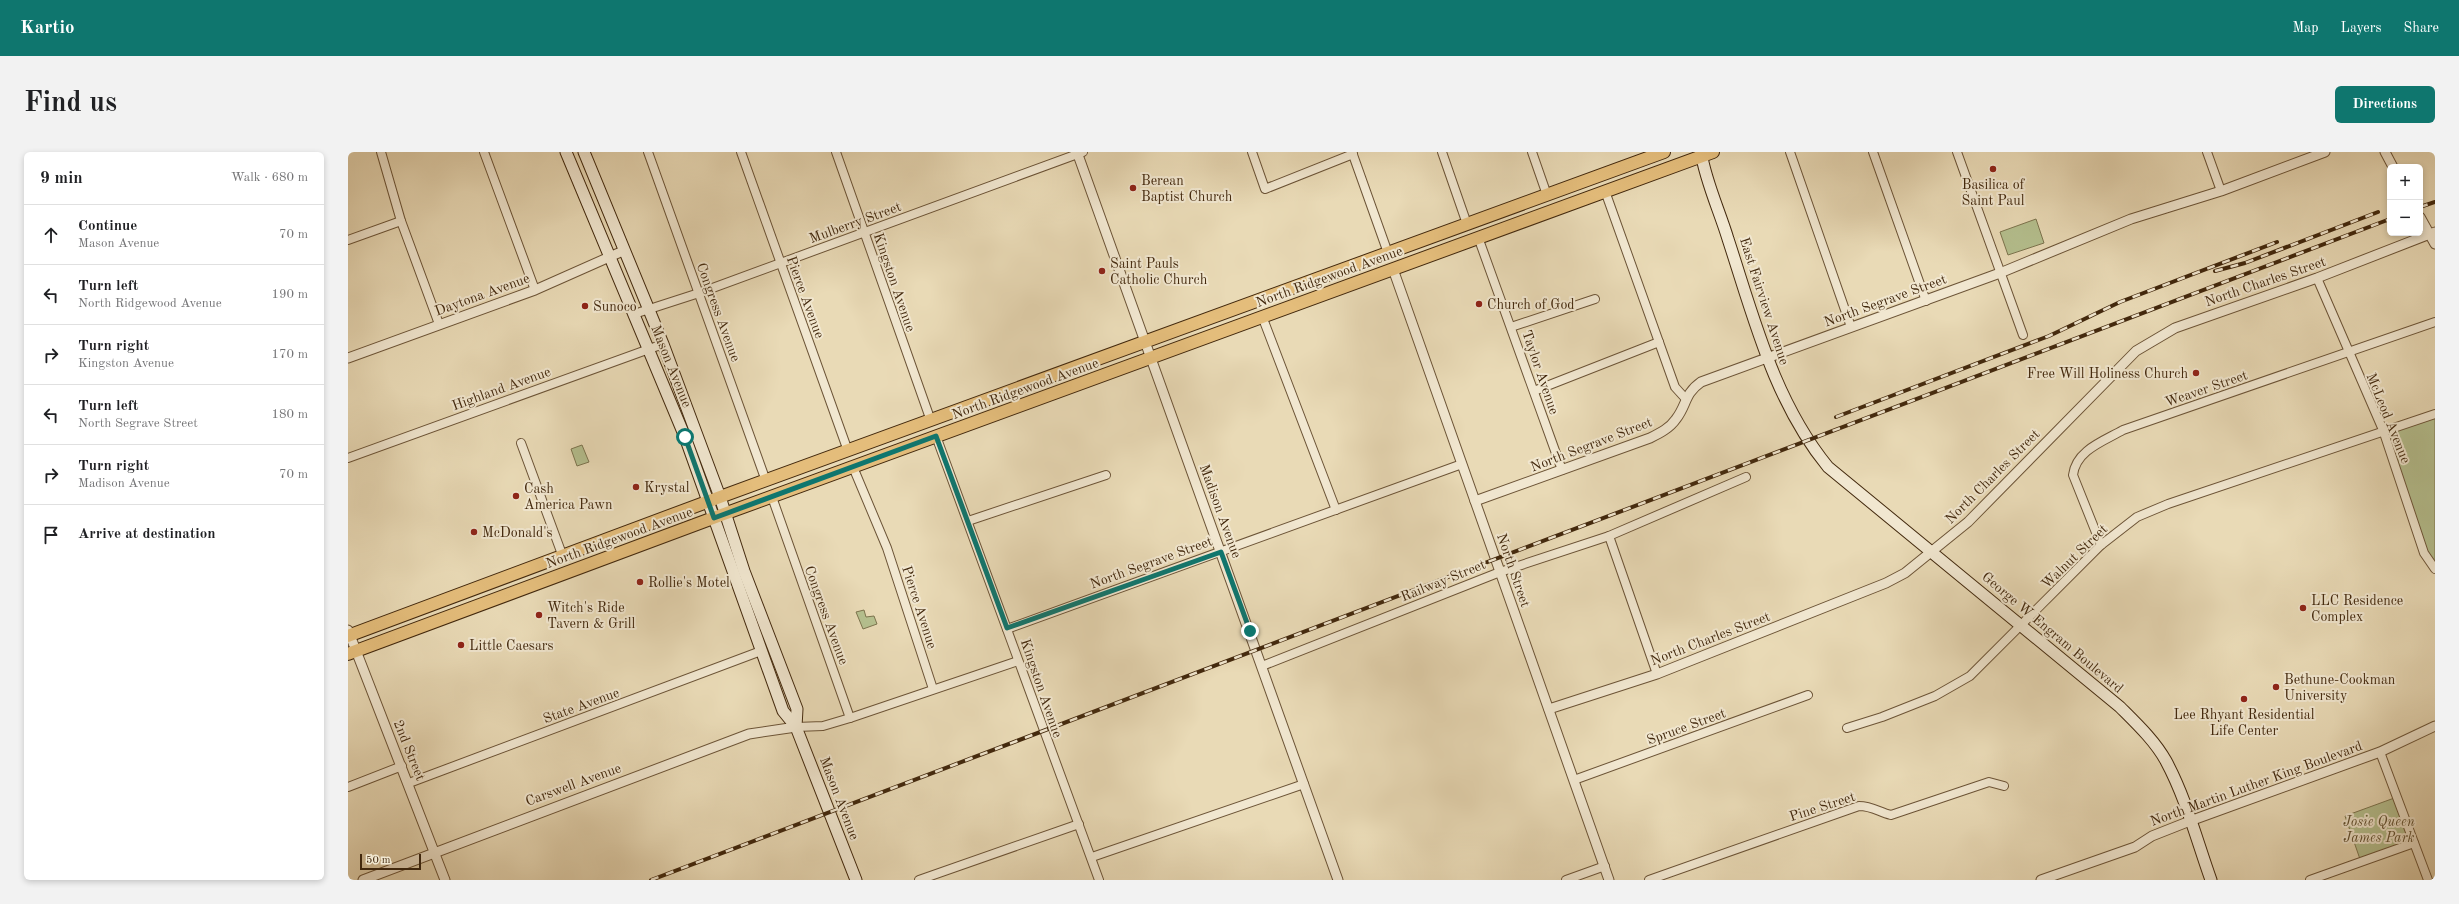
<!DOCTYPE html>
<html lang="en">
<head>
<meta charset="utf-8">
<style>
  :root { --surface:#fff; --page:#f2f2f2; --text:#202124; --muted:#757577; --line:#e0e0e0; --accent:#0f766e }
  body { margin:0; font-family:"Old Standard TT",serif; background:var(--page); color:var(--text) }
  .controls { position:absolute; right:12px; top:12px; display:grid; overflow:hidden; border-radius:6px; box-shadow:0 2px 6px #0003 }
  .controls button { width:36px; height:36px; display:grid; place-items:center; padding:0; border:0; border-bottom:1px solid var(--line); background:var(--surface); color:var(--text); font:20px sans-serif }
  .scale { position:absolute; left:12px; bottom:10px; width:61px; box-sizing:border-box; padding-left:4px; border:2px solid #42280d; border-top:0; font-size:11px; line-height:14px; white-space:nowrap; color:#42280d; -webkit-text-stroke:3px #f1e7d0; paint-order:stroke }
  .stop { position:absolute; width:12px; height:12px; margin:-9px; border:3px solid #0f766e; border-radius:50%; background:#fff }
  .stop.end { background:#0f766e; border-color:#fff; box-shadow:0 1px 4px #0008 }
  .list { margin:0; padding:0; list-style:none }
  h2 { display:flex; justify-content:space-between; align-items:center; height:52px; margin:0; padding:0 16px; font-size:17px }
  h2 small { font-size:13px; font-weight:400; color:var(--muted) }
  .list li { display:grid; grid-template-columns:26px 1fr auto; gap:12px; align-items:center; box-sizing:border-box; height:60px; padding:0 16px; border-top:1px solid var(--line) }
  .list b { display:block; font-size:15px; white-space:nowrap }
  .list p { margin:0; font-size:13px; white-space:nowrap; color:var(--muted) }
  .list em { font-size:13px; font-style:normal; color:var(--muted) }
  .icon { flex:none; width:22px; height:22px; fill:none; stroke:currentColor; stroke-width:2; stroke-linecap:round; stroke-linejoin:round }
  .map { position:relative; flex:none; width:2087px; height:728px; overflow:hidden; border-radius:6px }
  header { display:flex; align-items:center; gap:24px; box-sizing:border-box; height:56px; padding:0 20px; background:var(--accent); color:#fff }
  header strong { font-size:19px }
  nav { display:flex; gap:22px; margin-inline-start:auto; font-size:14px }
  .intro { display:flex; align-items:center; justify-content:space-between; box-sizing:border-box; height:96px; padding:0 24px }
  h1 { margin:0; font-size:28px }
  .button { padding:10px 18px; border-radius:6px; background:var(--accent); color:#fff; font-size:14px; font-weight:700 }
  main { display:flex; gap:24px; padding:0 24px }
  aside { flex:1; background:var(--surface); border-radius:6px; box-shadow:0 2px 6px #0003 }
  .map>svg:first-child { display:block }
  .green { fill:#b5c08f; stroke:#7c744e }
  .lines { fill:none; stroke-linecap:round; stroke-linejoin:round }
  .minor-casing { stroke:#6c5437; stroke-width:10 }
  .tertiary-casing { stroke:#6c5437; stroke-width:11 }
  .secondary-casing { stroke:#42280d; stroke-width:13 }
  .primary-casing { stroke:#42280d; stroke-width:14 }
  .minor { stroke:#f1e7d0; stroke-width:8 }
  .tertiary { stroke:#f1e7d0; stroke-width:9 }
  .secondary { stroke:#f1e7d0; stroke-width:11 }
  .primary { stroke:#e4bd7b; stroke-width:12 }
  .rail-casing { stroke:#42280d; stroke-width:4 }
  .rail { stroke:#f1e7d0; stroke-width:2.5; stroke-dasharray:8; stroke-linecap:butt }
  .route { stroke:#0f766e; stroke-width:5 }
  .poi-dot { fill:#8f2418; stroke:#f1e7d0; stroke-width:1.5 }
  .labels { text-anchor:middle; stroke-width:4; stroke-linejoin:round; paint-order:stroke }
  .poi-label { font-size:14px; fill:#42280d; stroke:#f1e7d0; text-anchor:start }
  .street-label { font-size:14px; fill:#42280d; stroke:#f1e7d0 }
  .park-label { font-size:14px; font-style:italic; fill:#5f4e2e; stroke:#f1e7d0 }
</style>
</head>
<body>
<header>
<strong>Kartio</strong>
<nav><a>Map</a><a>Layers</a><a>Share</a></nav>
</header>
<div class="intro"><h1>Find us</h1><a class="button">Directions</a></div>
<main>
<aside>
<h2>9 min<small>Walk · 680 m</small></h2>
<ul class="list">
<li><svg class="icon" aria-label="ahead" viewBox="0 0 24 24"><path d="M12 20V5M6 11l6-6 6 6"/></svg><div><b>Continue</b><p>Mason Avenue</p></div><em>70 m</em></li>
<li><svg class="icon" aria-label="left" viewBox="0 0 24 24"><path d="M17 20v-9H6M10 6l-5 5 5 5"/></svg><div><b>Turn left</b><p>North Ridgewood Avenue</p></div><em>190 m</em></li>
<li><svg class="icon" aria-label="right" viewBox="0 0 24 24"><path d="M7 20v-9h11M14 6l5 5-5 5"/></svg><div><b>Turn right</b><p>Kingston Avenue</p></div><em>170 m</em></li>
<li><svg class="icon" aria-label="left" viewBox="0 0 24 24"><path d="M17 20v-9H6M10 6l-5 5 5 5"/></svg><div><b>Turn left</b><p>North Segrave Street</p></div><em>180 m</em></li>
<li><svg class="icon" aria-label="right" viewBox="0 0 24 24"><path d="M7 20v-9h11M14 6l5 5-5 5"/></svg><div><b>Turn right</b><p>Madison Avenue</p></div><em>70 m</em></li>
<li><svg class="icon" aria-label="arrive" viewBox="0 0 24 24"><path d="M6 21V4h12l-3 4 3 4H6"/></svg><div><b>Arrive at destination</b></div></li>
</ul>
</aside>
<div class="map">
<svg width="2087" height="728" viewBox="0 0 2087 728">
  <rect width="100%" height="100%" fill="#e9dab6"/>
  <filter id="stains"><feTurbulence type="fractalNoise" baseFrequency=".005" numOctaves="4"/><feColorMatrix values="0 0 0 0 .2 0 0 0 0 .09 0 0 0 0 .02 0 0 0 .5 -.17"/></filter>
  <radialGradient id="worn" r=".72"><stop offset=".6" stop-color="#630" stop-opacity="0"/><stop offset="1" stop-color="#630" stop-opacity=".3"/></radialGradient>
  <g class="green">
    <path d="M1688 67 1696 91 1660 103 1652 80Z"/>
    <path d="M2087 262V417L2076 401 2035 278Z"/>
    <path d="M234 293 241 310 229 314 223 297Z"/>
    <path d="M516 458 518 465 526 464 529 472 515 477 508 460Z"/>
    <path d="M2049 645 2066 691 2013 710 1997 664Z"/>
  </g>
  <g class="lines">
    <defs>
      <g id="minor">
        <path d="M33 0 53 69 91 172"/>
        <path d="M136 0 187 138"/>
        <path d="M300 0 418 329"/>
        <path d="M393 0 500 299"/>
        <path d="M488 0 583 269"/>
        <path d="M904 0 917 37 1005 2"/>
        <path d="M1004 0 1040 101"/>
        <path d="M1094 0 1119 72"/>
        <path d="M1184 0 1199 43"/>
        <path d="M1442 0 1503 175"/>
        <path d="M1525 0 1578 149"/>
        <path d="M1609 0 1675 183"/>
        <path d="M1859 0 1873 39"/>
        <path d="M1257 39 1327 235 1337 246"/>
        <path d="M1130 85 1214 318"/>
        <path d="M0 88 53 69"/>
        <path d="M1969 126 2035 278 2076 401 2087 417"/>
        <path d="M286 162 351 141 735 0"/>
        <path d="M914 164 988 358"/>
        <path d="M1163 175 1247 147"/>
        <path d="M1186 239 1311 190"/>
        <path d="M588 284 751 728"/>
        <path d="M173 291 215 405"/>
        <path d="M0 306 315 192"/>
        <path d="M505 315 539 396 585 537"/>
        <path d="M424 345 502 566"/>
        <path d="M620 369 758 323"/>
        <path d="M1261 384 1309 522"/>
        <path d="M1753 393 1725 323C1728 298 1756 289 1775 278L2087 170"/>
        <path d="M659 477 1114 312"/>
        <path d="M914 514 1152 420 1261 384 1398 325"/>
        <path d="M448 575 475 574 502 566 670 509"/>
        <path d="M1499 576 1534 565 1587 544 1622 524 1753 393 1789 365 1820 352 2087 262"/>
        <path d="M2032 600 2080 728"/>
        <path d="M1226 628 1460 543"/>
        <path d="M61 631 413 499"/>
        <path d="M0 635 54 614"/>
        <path d="M744 705 956 632"/>
        <path d="M571 728 731 672"/>
        <path d="M1218 728 1257 714"/>
        <path d="M1301 728 1511 654C1524 654 1531 660 1543 663L1641 630 1656 634"/>
        <path d="M1962 728 2066 691"/>
      </g>
      <g id="tertiary">
        <path d="M729 0 990 728"/>
        <path d="M2037 0 2045 15"/>
        <path d="M2072 65 2087 92"/>
        <path d="M1045 117 1261 728"/>
        <path d="M0 206 187 138 275 99"/>
        <path d="M1127 349 1302 286C1312 281 1322 276 1328 267 1339 253 1336 242 1353 230L1652 121 1783 67 1873 39 1977 0"/>
        <path d="M0 478 97 728"/>
        <path d="M1201 557 1309 522 1538 431 1557 421 1620 370 1788 199 1827 176 1969 126 2087 80"/>
        <path d="M15 728 401 582 448 575"/>
        <path d="M1693 728 1787 695 1804 684 1842 669 2032 600 2087 574"/>
      </g>
      <g id="secondary">
        <path d="M218 0 337 285 435 559 448 575 508 728"/>
        <path d="M236 0 315 192 372 345 396 419 449 557 448 575"/>
        <path d="M1353 0C1357 28 1372 60 1380 87 1406 166 1426 249 1480 315L1772 555C1789 572 1807 589 1818 609 1838 646 1849 689 1863 728"/>
      </g>
      <g id="primary">
        <path d="M0 484 372 345 1316 0"/>
        <path d="M0 502 376 362 1365 0"/>
      </g>
    </defs>
    <use href="#minor" class="minor-casing"/>
    <use href="#tertiary" class="tertiary-casing"/>
    <use href="#secondary" class="secondary-casing"/>
    <use href="#primary" class="primary-casing"/>
    <use href="#minor" class="minor"/>
    <use href="#tertiary" class="tertiary"/>
    <use href="#secondary" class="secondary"/>
    <use href="#primary" class="primary"/>
    <defs>
      <g id="rail">
        <path d="M2072 55 2087 50"/>
        <path d="M1867 119 1897 111 2030 60"/>
        <path d="M1488 265 1701 184 1772 150 1929 90"/>
        <path d="M303 728 2042 67"/>
      </g>
    </defs>
    <use href="#rail" class="rail-casing"/>
    <use href="#rail" class="rail"/>
  </g>
  <g class="lines">
    <path class="route" d="M337 285 366 366 588 284 659 476 873 400 902 479"/>
  </g>
  <g class="poi-dot">
    <circle cx="1645" cy="17" r="4"/>
    <circle cx="785" cy="36" r="4"/>
    <circle cx="754" cy="119" r="4"/>
    <circle cx="1131" cy="152" r="4"/>
    <circle cx="237" cy="154" r="4"/>
    <circle cx="1848" cy="221" r="4"/>
    <circle cx="288" cy="335" r="4"/>
    <circle cx="168" cy="344" r="4"/>
    <circle cx="126" cy="380" r="4"/>
    <circle cx="292" cy="430" r="4"/>
    <circle cx="1955" cy="456" r="4"/>
    <circle cx="191" cy="463" r="4"/>
    <circle cx="113" cy="493" r="4"/>
    <circle cx="1928" cy="535" r="4"/>
    <circle cx="1896" cy="547" r="4"/>
  </g>
  <g class="labels">
    <g class="poi-label">
      <text x="793" y="33">Berean<tspan x="793" dy="16">Baptist Church</tspan></text>
      <text x="1645" y="37" text-anchor="middle">Basilica of<tspan x="1645" dy="16">Saint Paul</tspan></text>
      <text x="762" y="116">Saint Pauls<tspan x="762" dy="16">Catholic Church</tspan></text>
      <text x="1139" y="157">Church of God</text>
      <text x="245" y="159">Sunoco</text>
      <text x="1840" y="226" text-anchor="end">Free Will Holiness Church</text>
      <text x="296" y="340">Krystal</text>
      <text x="176" y="341">Cash<tspan x="176" dy="16">America Pawn</tspan></text>
      <text x="134" y="385">McDonald's</text>
      <text x="300" y="435">Rollie's Motel</text>
      <text x="1963" y="453">LLC Residence<tspan x="1963" dy="16">Complex</tspan></text>
      <text x="199" y="460">Witch's Ride<tspan x="199" dy="16">Tavern &amp; Grill</tspan></text>
      <text x="121" y="498">Little Caesars</text>
      <text x="1936" y="532">Bethune-Cookman<tspan x="1936" dy="16">University</tspan></text>
      <text x="1896" y="567" text-anchor="middle">Lee Rhyant Residential<tspan x="1896" dy="16">Life Center</tspan></text>
    </g>
    <g class="street-label">
      <text transform="translate(507 70) rotate(-20)" y="5">Mulberry Street</text>
      <text transform="translate(981 124) rotate(-20)" y="5">North Ridgewood Avenue</text>
      <text transform="translate(1917 129) rotate(-19)" y="5">North Charles Street</text>
      <text transform="translate(547 130) rotate(71)" y="5">Kingston Avenue</text>
      <text transform="translate(134 142) rotate(-20)" y="5">Daytona Avenue</text>
      <text transform="translate(458 145) rotate(70)" y="5">Pierce Avenue</text>
      <text transform="translate(1537 148) rotate(-20)" y="5">North Segrave Street</text>
      <text transform="translate(1417 149) rotate(72)" y="5">East Fairview Avenue</text>
      <text transform="translate(371 160) rotate(70)" y="5">Congress Avenue</text>
      <text transform="translate(324 214) rotate(68)" y="5">Mason Avenue</text>
      <text transform="translate(1193 220) rotate(71)" y="5">Taylor Avenue</text>
      <text transform="translate(153 236) rotate(-20)" y="5">Highland Avenue</text>
      <text transform="translate(677 236) rotate(-20)" y="5">North Ridgewood Avenue</text>
      <text transform="translate(1858 236) rotate(-19)" y="5">Weaver Street</text>
      <text transform="translate(2041 266) rotate(68)" y="5">McLeod Avenue</text>
      <text transform="translate(1243 292) rotate(-21)" y="5">North Segrave Street</text>
      <text transform="translate(1644 324) rotate(-45)" y="5">North Charles Street</text>
      <text transform="translate(873 359) rotate(70)" y="5">Madison Avenue</text>
      <text transform="translate(271 385) rotate(-20)" y="5">North Ridgewood Avenue</text>
      <text transform="translate(1726 404) rotate(-44)" y="5">Walnut Street</text>
      <text transform="translate(803 410) rotate(-20)" y="5">North Segrave Street</text>
      <text transform="translate(1166 418) rotate(71)" y="5">North Street</text>
      <text transform="translate(1095 428) rotate(-22)" y="5">Railway Street</text>
      <text transform="translate(572 455) rotate(72)" y="5">Pierce Avenue</text>
      <text transform="translate(479 463) rotate(70)" y="5">Congress Avenue</text>
      <text transform="translate(1705 480) rotate(40)" y="5">George W Engram Boulevard</text>
      <text transform="translate(1362 486) rotate(-21)" y="5">North Charles Street</text>
      <text transform="translate(694 536) rotate(71)" y="5">Kingston Avenue</text>
      <text transform="translate(233 553) rotate(-20)" y="5">State Avenue</text>
      <text transform="translate(1338 574) rotate(-20)" y="5">Spruce Street</text>
      <text transform="translate(62 598) rotate(68)" y="5">2nd Street</text>
      <text transform="translate(1908 631) rotate(-20)" y="5">North Martin Luther King Boulevard</text>
      <text transform="translate(225 632) rotate(-20)" y="5">Carswell Avenue</text>
      <text transform="translate(492 646) rotate(69)" y="5">Mason Avenue</text>
      <text transform="translate(1474 654) rotate(-18)" y="5">Pine Street</text>
    </g>
    <g class="park-label">
      <text x="2031" y="674">Josie Queen<tspan x="2031" dy="16">James Park</tspan></text>
    </g>
  </g>
  <rect width="100%" height="100%" filter="url(#stains)"/>
  <rect width="100%" height="100%" fill="url(#worn)"/>
</svg>
<div class="controls">
<button>+</button>
<button>−</button>
</div>
<div class="scale">50 m</div>
<div class="stop" style="left:337px;top:285px"></div>
<div class="stop end" style="left:902px;top:479px"></div>
</div>
</main>
</body>
</html>
